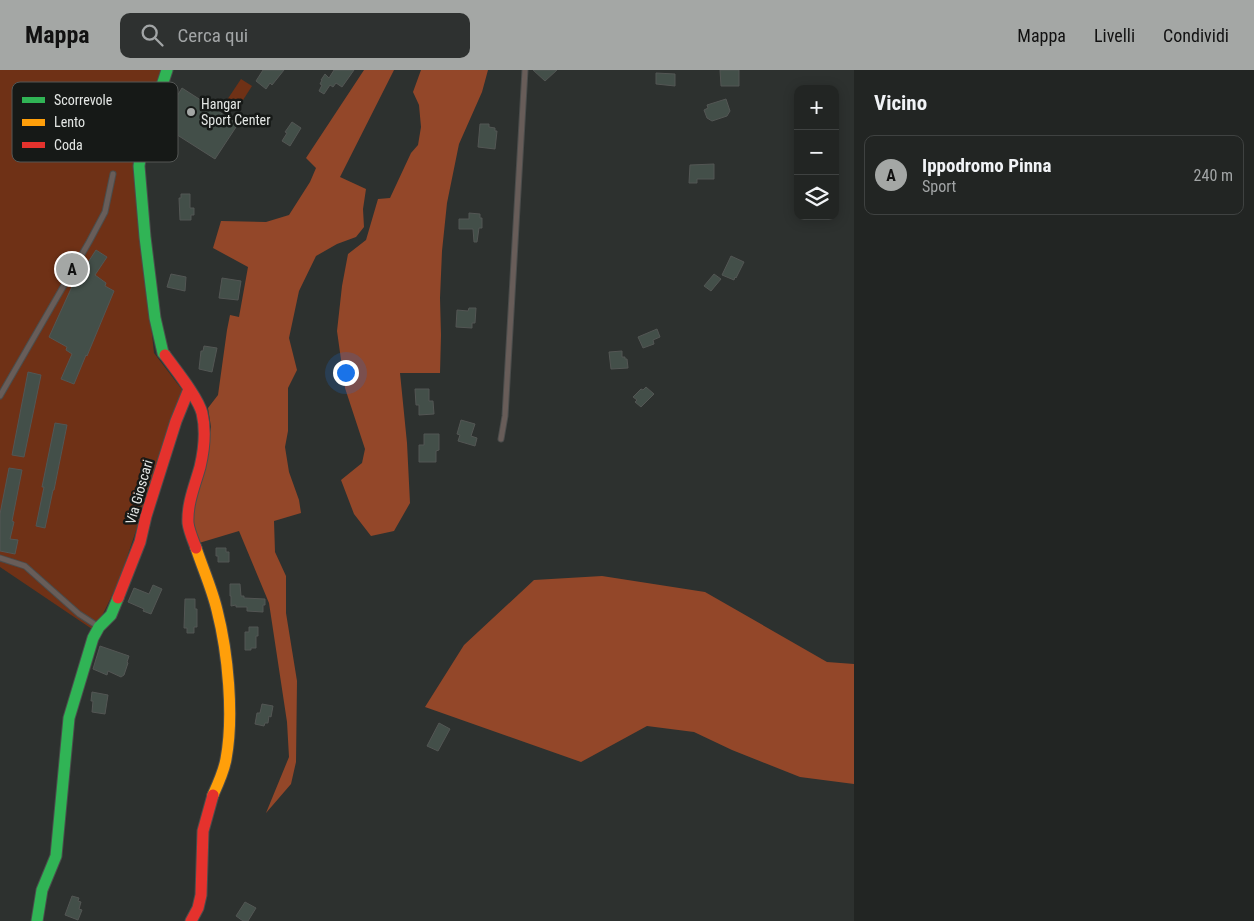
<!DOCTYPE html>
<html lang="it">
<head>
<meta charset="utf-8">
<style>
  :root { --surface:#222523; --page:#2e3130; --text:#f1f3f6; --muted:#a2a5a6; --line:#3f4241; --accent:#a4a7a5 }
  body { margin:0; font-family:"Roboto Condensed",sans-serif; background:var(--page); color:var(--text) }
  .controls { position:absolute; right:15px; top:15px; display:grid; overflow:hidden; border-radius:10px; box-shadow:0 2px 12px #0003 }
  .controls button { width:45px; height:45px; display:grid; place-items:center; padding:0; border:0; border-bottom:1px solid var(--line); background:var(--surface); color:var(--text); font:25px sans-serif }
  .you { position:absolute; left:345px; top:302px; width:18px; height:18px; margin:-12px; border:4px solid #fff; border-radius:50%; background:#1a73e8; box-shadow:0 0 0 8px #1a73e833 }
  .badge { display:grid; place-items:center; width:32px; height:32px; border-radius:50%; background:var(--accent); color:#111; font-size:16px; font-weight:700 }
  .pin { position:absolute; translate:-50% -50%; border:2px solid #fff; box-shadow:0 1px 5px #0006 }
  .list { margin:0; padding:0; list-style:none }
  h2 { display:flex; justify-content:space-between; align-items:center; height:65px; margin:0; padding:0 20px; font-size:21px }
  h2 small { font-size:16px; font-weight:400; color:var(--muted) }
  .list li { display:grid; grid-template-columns:32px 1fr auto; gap:15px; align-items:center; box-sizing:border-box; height:80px; margin:0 10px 10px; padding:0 10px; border:1px solid var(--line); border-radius:10px }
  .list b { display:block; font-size:19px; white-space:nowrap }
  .list p { margin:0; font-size:16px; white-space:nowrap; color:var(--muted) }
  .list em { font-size:16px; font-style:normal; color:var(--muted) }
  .icon { flex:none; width:28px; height:28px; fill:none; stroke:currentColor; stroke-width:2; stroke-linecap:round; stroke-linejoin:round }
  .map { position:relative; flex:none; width:854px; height:851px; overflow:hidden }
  header { display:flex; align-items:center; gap:30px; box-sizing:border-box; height:70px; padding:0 25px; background:var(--accent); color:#111 }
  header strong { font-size:24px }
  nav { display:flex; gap:28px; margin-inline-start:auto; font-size:18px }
  .search { width:350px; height:45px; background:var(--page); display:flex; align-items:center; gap:12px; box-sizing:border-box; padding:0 18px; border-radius:10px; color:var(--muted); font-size:19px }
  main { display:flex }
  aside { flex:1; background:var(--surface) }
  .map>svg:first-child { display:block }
  .green { fill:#6f3116 }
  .forest { fill:#934729 }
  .building { fill:#434f49; stroke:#535654 }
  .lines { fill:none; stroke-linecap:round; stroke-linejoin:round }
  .lane-casing { stroke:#4b4d4c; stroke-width:7 }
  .fast-casing { stroke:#4b4d4c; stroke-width:13 }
  .slow-casing { stroke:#4b4d4c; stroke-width:13 }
  .jam-casing { stroke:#4b4d4c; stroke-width:13 }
  .lane { stroke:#685d59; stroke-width:5 }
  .fast { stroke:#30b455; stroke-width:11 }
  .slow { stroke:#ff9f0a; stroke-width:11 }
  .jam { stroke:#e5322d; stroke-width:11 }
  .poi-dot { fill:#a4a7a5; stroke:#161917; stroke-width:2 }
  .labels { text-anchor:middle; stroke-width:5; stroke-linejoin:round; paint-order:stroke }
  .poi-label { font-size:14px; fill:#e4e7e5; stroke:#161917; text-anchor:start }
  .street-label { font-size:14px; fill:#e4e7e5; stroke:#161917 }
  .key { fill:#161917; stroke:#545755; stroke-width:1 }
  .key-label { font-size:14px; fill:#e4e7e5 }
</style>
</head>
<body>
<header>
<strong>Mappa</strong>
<div class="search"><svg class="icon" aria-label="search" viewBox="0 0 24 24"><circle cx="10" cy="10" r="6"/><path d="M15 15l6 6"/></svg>Cerca qui</div>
<nav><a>Mappa</a><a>Livelli</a><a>Condividi</a></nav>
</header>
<main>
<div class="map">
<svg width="854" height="851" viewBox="0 0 854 851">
  <rect width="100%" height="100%" fill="#2d312f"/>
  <g class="green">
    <path d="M0 0H162L133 83V89L154 283 183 321 119 511 101 548 92 559 0 497Z"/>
    <path d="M241 9 252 16 236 41 225 33Z"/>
  </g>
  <g class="forest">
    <path d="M364 0H394L340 107 366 119 363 139 364 157 356 167 337 174 316 186 299 221 289 268 297 300 288 318V361L285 377 289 402 299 430 301 443 274 451 275 482 286 506V543L297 611 296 692 291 714 266 743 289 687 287 652 269 533 239 461 199 473 192 454 193 427 206 385 211 357 208 338 218 325 227 260 230 245 239 247 248 197 213 178 221 151 266 152 289 145 310 112 316 98 306 88Z"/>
    <path d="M421 0H488L482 22 459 74 447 133 442 181 440 228 441 265 440 303H400L407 373 410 433 394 461 371 466 354 444 341 410 362 393 365 379 345 318 337 261 342 216 348 184 366 170 378 129 390 128 411 83 418 75 421 57 419 35 413 22Z"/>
    <path d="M602 506 705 522 827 592 854 594V714L800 707 732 680 694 662 647 656 581 692 425 637 464 575 534 510Z"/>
  </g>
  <g class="building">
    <path d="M263 0H284L272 15 270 13 266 19 256 11Z"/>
    <path d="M334 0H354L342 17 336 13 333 17 330 15 324 24 319 21 322 15 320 14 322 10H321L325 4 329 8Z"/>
    <path d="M533 0H557L545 11Z"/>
    <path d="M720 0H739V16H721Z"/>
    <path d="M656 3 675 4V16L656 14Z"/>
    <path d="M182 18 238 54 215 89 160 54Z"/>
    <path d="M726 29 730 41 727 46 712 51 707 48 704 40 708 38 707 35Z"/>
    <path d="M292 52 301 58 290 76 282 71 287 63 285 62Z"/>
    <path d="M480 54H489V57L495 58V61H497L495 79 478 77Z"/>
    <path d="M714 94V109H697V113H689L690 95Z"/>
    <path d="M181 124H190V138H194V145H191V150H180L179 128H181Z"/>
    <path d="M469 143 480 144V148H482V158H479L477 172H474L473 159H459V149H469Z"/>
    <path d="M96 180 107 187 95 205 106 213 105 216 114 221 87 286 86 285 74 314 61 309 72 284 66 280 67 277 49 267 80 199 83 200Z"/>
    <path d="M731 186 744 192 736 208 735 207 734 210 722 205Z"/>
    <path d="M171 204 186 207 185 221 167 217Z"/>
    <path d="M714 204 721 209 711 221 704 216Z"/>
    <path d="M222 208 241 211 238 230 219 228Z"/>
    <path d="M469 238H476L475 253H472V258L456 257 457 240 468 241Z"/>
    <path d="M657 259 660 267 653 270 654 274 643 278 638 267Z"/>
    <path d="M204 276 217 278 212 302 199 299 201 281H203Z"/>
    <path d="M622 281V287H625V289H627L628 298 611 299 609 282Z"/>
    <path d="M28 302 41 305 24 387 12 385Z"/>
    <path d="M646 317 654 324 641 337 635 332 637 330 633 327 641 319 643 320Z"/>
    <path d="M415 319H429V331H433L434 344 419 345V335H416Z"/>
    <path d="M461 350 475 354 471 366 477 368 475 376 458 371 460 365 457 364Z"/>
    <path d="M55 353 67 355 54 420H53L45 458 36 456 44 417H42Z"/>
    <path d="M424 364H439V380L436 381V392H419V375H424Z"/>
    <path d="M9 398 22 400 12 451 14 452 10 469 18 470 15 484 0 481V444Z"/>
    <path d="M216 478H226V482H229V492H218V486H216Z"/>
    <path d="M230 514H240L241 526H244V528L265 529V535H263V542L247 541V537H236V535L231 536V526H230Z"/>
    <path d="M153 515 162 519 151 544 143 541 144 539 128 532 134 518 149 524Z"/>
    <path d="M185 529H195V539H197V557H194V563H187V558H184Z"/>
    <path d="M249 557H258V566H256V578H251V580H245V562H249Z"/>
    <path d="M100 576 129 586 127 592 128 593 124 605 121 607 108 601 107 605 93 599Z"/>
    <path d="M92 622 108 625 105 644 92 642 93 631H91Z"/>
    <path d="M262 634 273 636 271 647 269 646 268 653H265L264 656 255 654 257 643H260Z"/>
    <path d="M439 653 450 659 438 681 427 676Z"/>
    <path d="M72 826 79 828 78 831 81 832 79 839 82 840 78 850 65 845Z"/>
    <path d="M245 832 256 838 248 851H243L236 846Z"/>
  </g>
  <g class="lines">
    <defs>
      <g id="lane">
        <path d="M0 326 89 172 105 142 113 104"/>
        <path d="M501 369 505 346 525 0"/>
        <path d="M0 488 25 496 79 544 99 557"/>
      </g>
      <g id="fast">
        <path d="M165 285 163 283 155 248 145 167 139 96 142 76 167 0"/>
        <path d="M37 851 42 820 56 786 69 648 93 568 99 557 111 545 118 528"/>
      </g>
      <path id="slow" d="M196 478C203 499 212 519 217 540 228 583 234 646 226 689 224 701 218 714 213 725"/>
      <g id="jam">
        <path d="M165 285C175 299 198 327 202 343 206 360 204 380 200 397 195 415 187 433 188 453 189 461 193 470 196 478"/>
        <path d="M118 528 140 472 146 446 176 351 189 319"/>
        <path d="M191 851 198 838 201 825 203 761 213 725"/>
      </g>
    </defs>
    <use href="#lane" class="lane-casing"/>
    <use href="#fast" class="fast-casing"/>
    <use href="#slow" class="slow-casing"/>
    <use href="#jam" class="jam-casing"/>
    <use href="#lane" class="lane"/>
    <use href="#fast" class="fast"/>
    <use href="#slow" class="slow"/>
    <use href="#jam" class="jam"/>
  </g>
  <circle class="poi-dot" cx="191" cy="42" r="5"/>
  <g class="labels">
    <g class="poi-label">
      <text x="201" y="39">Hangar<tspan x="201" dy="16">Sport Center</tspan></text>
    </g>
    <g class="street-label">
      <text transform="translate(139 422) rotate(-74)" y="5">Via Gioscari</text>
    </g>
  </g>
  <rect x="12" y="12" width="166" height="80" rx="8" class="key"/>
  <rect x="22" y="27" width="23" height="6" fill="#30b455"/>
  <rect x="22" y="49" width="23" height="7" fill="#ff9f0a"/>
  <rect x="22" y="72" width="23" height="6" fill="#e5322d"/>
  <g class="key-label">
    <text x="54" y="35">Scorrevole</text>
    <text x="54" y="57">Lento</text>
    <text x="54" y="80">Coda</text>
  </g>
</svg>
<div class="controls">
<button>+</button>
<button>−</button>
<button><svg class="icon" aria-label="layers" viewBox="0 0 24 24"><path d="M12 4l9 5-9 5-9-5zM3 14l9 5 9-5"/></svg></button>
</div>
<div class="you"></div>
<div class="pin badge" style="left:72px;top:199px">A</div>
</div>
<aside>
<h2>Vicino<small></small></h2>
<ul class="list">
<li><span class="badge">A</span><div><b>Ippodromo Pinna</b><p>Sport</p></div><em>240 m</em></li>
</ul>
</aside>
</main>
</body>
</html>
